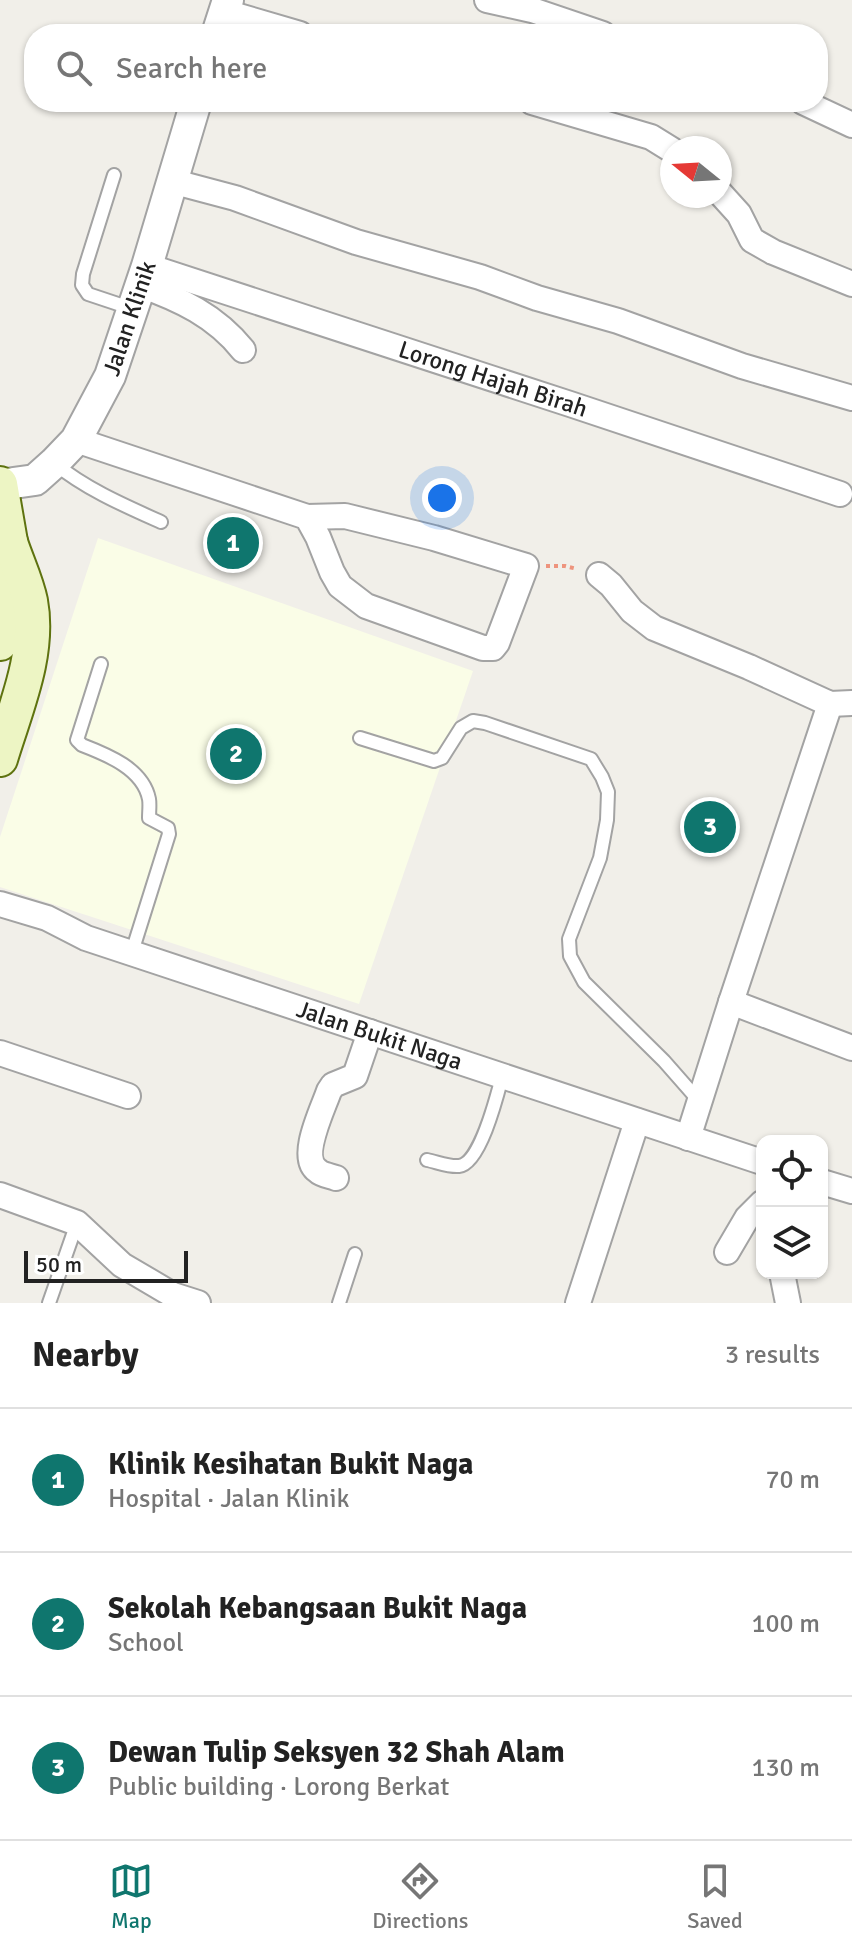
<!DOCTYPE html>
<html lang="en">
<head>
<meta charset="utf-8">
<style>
  :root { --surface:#fff; --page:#f2f2f2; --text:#222; --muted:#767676; --line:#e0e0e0; --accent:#0f766e }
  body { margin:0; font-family:Signika,sans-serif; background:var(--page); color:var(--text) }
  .controls { position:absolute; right:24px; bottom:24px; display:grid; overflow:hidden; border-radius:16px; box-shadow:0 2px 6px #0004 }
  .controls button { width:72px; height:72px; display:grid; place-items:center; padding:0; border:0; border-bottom:2px solid var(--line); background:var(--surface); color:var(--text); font:40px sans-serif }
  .compass { position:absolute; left:660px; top:136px; width:72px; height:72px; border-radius:50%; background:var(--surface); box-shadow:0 2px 6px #0004; rotate:288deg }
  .scale { position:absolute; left:24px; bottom:20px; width:164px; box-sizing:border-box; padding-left:8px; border:4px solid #222; border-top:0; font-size:22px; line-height:28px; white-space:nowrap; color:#222; -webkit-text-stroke:6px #fff; paint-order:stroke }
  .you { position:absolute; left:442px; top:498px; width:28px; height:28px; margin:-20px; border:6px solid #fff; border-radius:50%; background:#1a73e8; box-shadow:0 0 0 12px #1a73e833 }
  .badge { display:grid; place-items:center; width:52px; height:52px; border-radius:50%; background:var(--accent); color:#fff; font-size:26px; font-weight:700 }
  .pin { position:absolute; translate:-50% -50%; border:4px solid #fff; box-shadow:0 2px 8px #0006 }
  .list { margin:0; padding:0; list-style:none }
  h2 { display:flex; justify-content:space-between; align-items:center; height:104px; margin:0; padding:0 32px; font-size:34px }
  h2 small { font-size:26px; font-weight:400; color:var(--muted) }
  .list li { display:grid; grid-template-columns:52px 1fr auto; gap:24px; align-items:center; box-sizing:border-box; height:144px; padding:0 32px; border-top:2px solid var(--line) }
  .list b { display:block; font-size:30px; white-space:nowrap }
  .list p { margin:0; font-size:26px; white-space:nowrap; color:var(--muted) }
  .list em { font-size:26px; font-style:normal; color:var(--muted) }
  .icon { flex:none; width:44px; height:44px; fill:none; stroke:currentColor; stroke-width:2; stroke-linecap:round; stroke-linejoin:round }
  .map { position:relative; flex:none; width:852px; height:1303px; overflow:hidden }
  .search { position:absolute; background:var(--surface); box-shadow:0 2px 6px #0004; left:24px; right:24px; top:24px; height:88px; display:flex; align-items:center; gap:20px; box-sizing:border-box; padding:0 28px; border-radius:32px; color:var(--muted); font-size:30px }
  .sheet { height:536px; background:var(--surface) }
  nav { display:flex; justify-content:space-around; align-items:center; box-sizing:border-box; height:112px; border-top:2px solid var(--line); background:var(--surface); font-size:22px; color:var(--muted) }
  nav a { display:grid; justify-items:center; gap:4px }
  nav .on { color:var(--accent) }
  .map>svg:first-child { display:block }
  .education { fill:#fafde7 }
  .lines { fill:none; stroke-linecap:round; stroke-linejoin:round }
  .service-casing { stroke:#a3a3a3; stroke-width:16 }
  .minor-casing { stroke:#a3a3a3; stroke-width:28 }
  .tertiary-casing { stroke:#a3a3a3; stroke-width:34 }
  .secondary-casing { stroke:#5e720f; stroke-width:38 }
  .path { stroke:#ee947d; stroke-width:4; stroke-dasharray:4 4; stroke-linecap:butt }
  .service { stroke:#fff; stroke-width:12 }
  .minor { stroke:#fff; stroke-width:24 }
  .tertiary { stroke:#fff; stroke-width:30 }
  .secondary { stroke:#edf5c4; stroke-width:34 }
  .labels { text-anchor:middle; stroke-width:6; stroke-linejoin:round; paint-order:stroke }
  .street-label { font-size:24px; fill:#222; stroke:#fff }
</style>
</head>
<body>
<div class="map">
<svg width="852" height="1303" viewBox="0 0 852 1303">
  <rect width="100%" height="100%" fill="#f1efe9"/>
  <path class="education" d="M98 538 473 671 359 1004 0 887V837Z"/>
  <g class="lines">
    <defs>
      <g id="service">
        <path d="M114 175 83 274 82 285 88 294 133 309"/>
        <path d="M54 463C86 489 123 505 161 522"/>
        <path d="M101 664 77 740 82 745C108 755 143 769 149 799 150 804 149 812 149 818L168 828 169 834 132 952"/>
        <path d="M360 738 434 761 442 758 461 728 473 721 485 723 591 759 602 777 608 792 607 820 600 858 569 939 570 956 584 982 664 1061 700 1102"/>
        <path d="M427 1160C437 1162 449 1167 459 1166 480 1164 497 1096 502 1077"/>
        <path d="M49 1303 77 1223"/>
        <path d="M339 1303 355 1254"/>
      </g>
      <g id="minor">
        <path d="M487 0 532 10 603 34"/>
        <path d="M225 12 300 34"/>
        <path d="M532 102 651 137 672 150"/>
        <path d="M803 102 852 125"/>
        <path d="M171 181 235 198 356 242 480 277 537 298 618 321 742 366 852 398"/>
        <path d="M720 193 739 214 752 240 773 252 852 284"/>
        <path id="s1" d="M147 266 570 404 840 494"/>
        <path d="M140 285C180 299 216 316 243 350"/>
        <path d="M76 440 307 517 318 537 332 572 340 586 366 606 483 648H493L497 643 526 566 434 538 345 516 307 517"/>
        <path d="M599 575 611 585 632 611 654 628 749 667 830 704 852 703"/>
        <path id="s2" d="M0 904 47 918 86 938 762 1162"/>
        <path d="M731 1002 852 1048"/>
        <path d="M0 1053 128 1096"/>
        <path d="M688 1138 731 1002 830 704"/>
        <path d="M336 1178C331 1176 322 1175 318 1171 298 1158 323 1109 329 1091L333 1085 355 1076 370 1032"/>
        <path d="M822 1182 852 1191"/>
        <path d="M0 1195 77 1223 122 1265 173 1295 198 1303"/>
        <path d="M727 1252 747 1218 762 1203"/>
        <path d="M782 1273 788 1303"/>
        <path d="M578 1303 637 1121"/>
      </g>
      <g id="tertiary">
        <path d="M217 34 228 0"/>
        <path id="s3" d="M0 485 35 480 54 463 76 440 110 376 147 266 196 102"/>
      </g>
      <g id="secondary">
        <path d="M0 484 10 542 7 616 0 643"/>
        <path d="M0 759C15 709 40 654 30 601 26 581 16 561 10 542"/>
      </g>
    </defs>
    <use href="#service" class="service-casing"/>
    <use href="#minor" class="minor-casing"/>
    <use href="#tertiary" class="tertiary-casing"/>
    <use href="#secondary" class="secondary-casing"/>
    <g class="path">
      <path d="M107 32 113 34"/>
      <path d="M546 566H565L577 569"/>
    </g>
    <use href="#service" class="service"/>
    <use href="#minor" class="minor"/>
    <use href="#tertiary" class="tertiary"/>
    <use href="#secondary" class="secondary"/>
  </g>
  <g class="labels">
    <g class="street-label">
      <text dy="8" stroke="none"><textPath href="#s3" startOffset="226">Jalan Klinik</textPath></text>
      <text dy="8" stroke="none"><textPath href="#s1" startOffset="364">Lorong Hajah Birah</textPath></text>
      <text dy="8" stroke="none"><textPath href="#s2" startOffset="402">Jalan Bukit Naga</textPath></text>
    </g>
  </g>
</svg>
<div class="controls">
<button><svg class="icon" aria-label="locate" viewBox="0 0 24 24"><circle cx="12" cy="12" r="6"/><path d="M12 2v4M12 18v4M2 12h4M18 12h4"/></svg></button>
<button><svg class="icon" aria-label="layers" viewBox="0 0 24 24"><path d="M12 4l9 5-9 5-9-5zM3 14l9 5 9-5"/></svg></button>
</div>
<svg class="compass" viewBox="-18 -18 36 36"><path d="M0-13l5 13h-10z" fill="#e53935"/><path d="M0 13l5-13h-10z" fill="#767676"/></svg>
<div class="scale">50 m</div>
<div class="you"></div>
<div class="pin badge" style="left:233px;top:543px">1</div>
<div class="pin badge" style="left:236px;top:754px">2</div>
<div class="pin badge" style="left:710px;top:827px">3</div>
<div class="search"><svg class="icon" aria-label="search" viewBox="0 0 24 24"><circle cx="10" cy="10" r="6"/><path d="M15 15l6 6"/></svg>Search here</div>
</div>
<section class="sheet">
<h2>Nearby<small>3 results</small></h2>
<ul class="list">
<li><span class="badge">1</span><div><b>Klinik Kesihatan Bukit Naga</b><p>Hospital · Jalan Klinik</p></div><em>70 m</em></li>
<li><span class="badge">2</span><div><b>Sekolah Kebangsaan Bukit Naga</b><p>School</p></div><em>100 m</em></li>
<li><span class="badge">3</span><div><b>Dewan Tulip Seksyen 32 Shah Alam</b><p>Public building · Lorong Berkat</p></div><em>130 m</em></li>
</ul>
</section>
<nav>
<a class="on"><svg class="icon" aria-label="map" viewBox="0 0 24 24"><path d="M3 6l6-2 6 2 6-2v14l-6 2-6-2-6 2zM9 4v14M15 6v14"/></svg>Map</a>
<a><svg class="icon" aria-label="directions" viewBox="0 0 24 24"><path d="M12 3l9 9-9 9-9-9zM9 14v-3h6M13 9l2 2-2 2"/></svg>Directions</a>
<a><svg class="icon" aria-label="saved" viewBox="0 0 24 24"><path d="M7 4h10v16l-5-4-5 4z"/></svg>Saved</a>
</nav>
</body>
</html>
